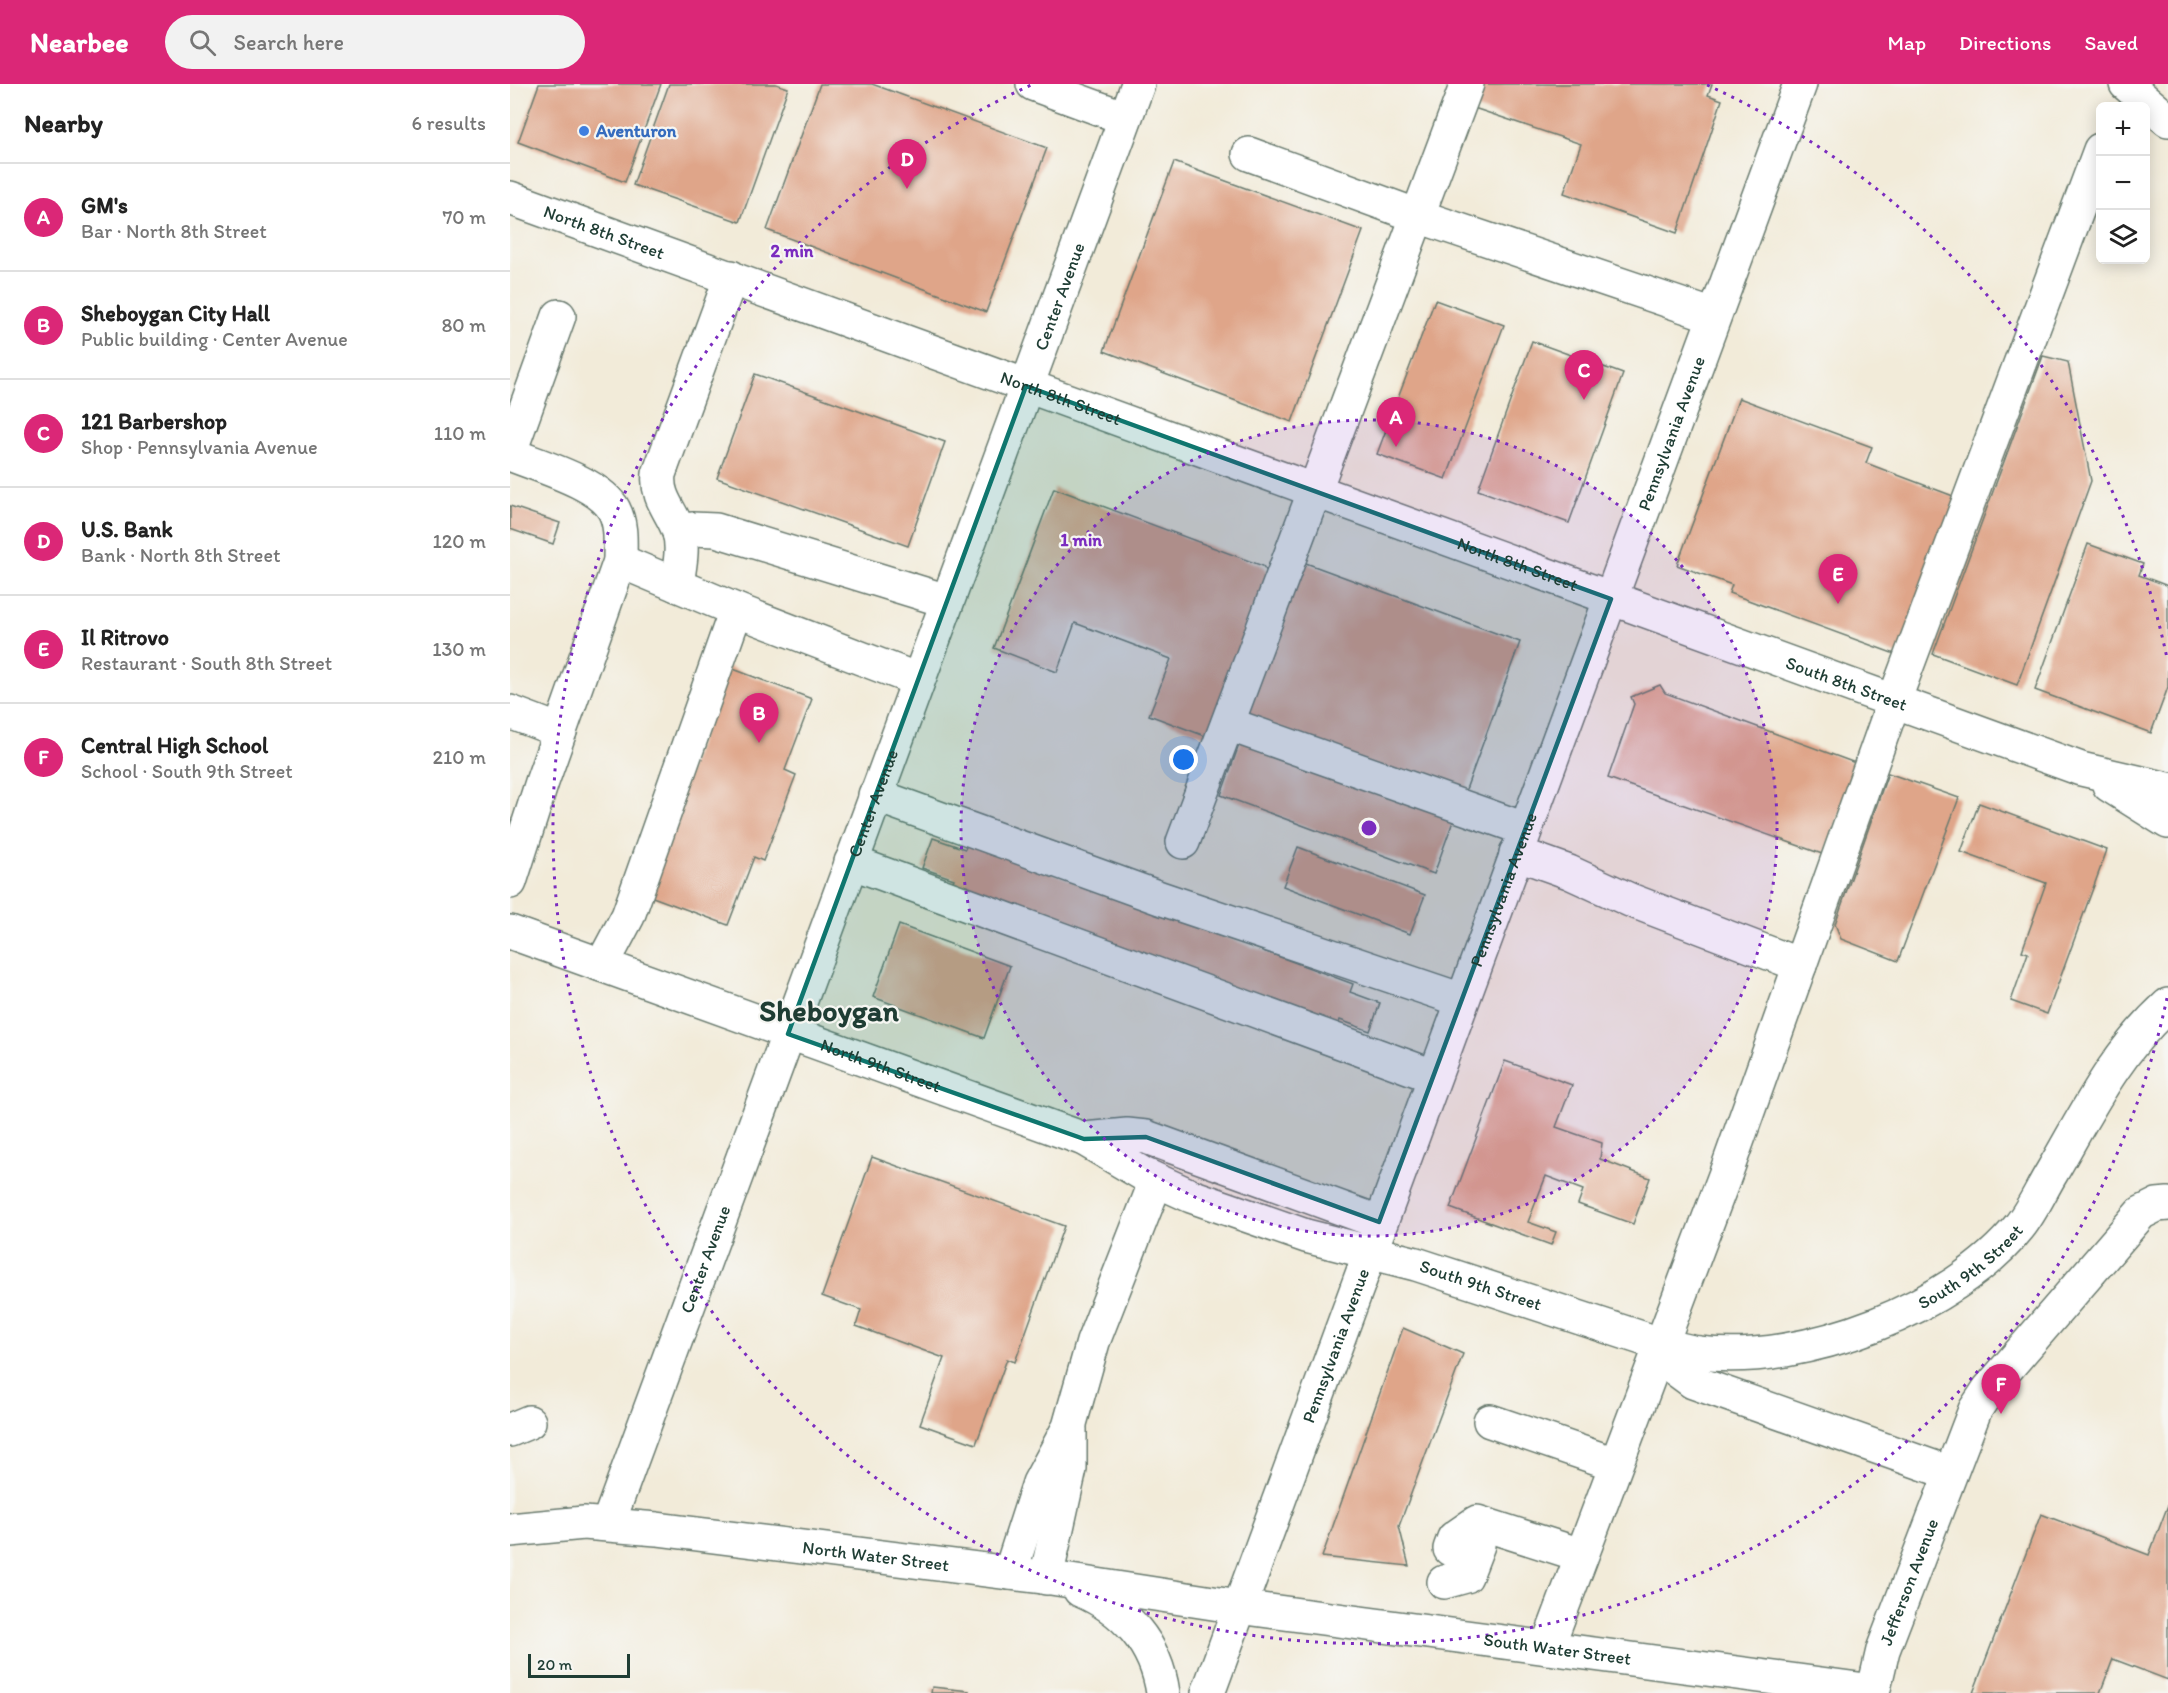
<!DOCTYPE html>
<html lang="en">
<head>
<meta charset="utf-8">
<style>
  :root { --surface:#fff; --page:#f2f2f2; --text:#222; --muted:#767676; --line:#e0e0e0; --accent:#db2777 }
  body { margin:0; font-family:Itim,sans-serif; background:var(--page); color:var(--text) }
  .controls { position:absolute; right:18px; top:18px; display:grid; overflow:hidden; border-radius:9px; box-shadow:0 3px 15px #0003 }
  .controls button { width:54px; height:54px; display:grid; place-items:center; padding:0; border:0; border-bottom:2px solid var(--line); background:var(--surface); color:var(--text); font:30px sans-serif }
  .scale { position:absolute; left:18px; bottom:15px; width:102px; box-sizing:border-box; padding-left:6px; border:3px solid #1f3d34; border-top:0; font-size:16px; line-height:21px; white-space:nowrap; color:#1f3d34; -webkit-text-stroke:4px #f6f6f2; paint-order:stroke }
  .you { position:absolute; left:674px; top:676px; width:21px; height:21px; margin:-15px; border:4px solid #fff; border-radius:50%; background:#1a73e8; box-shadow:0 0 0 9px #1a73e833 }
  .badge { display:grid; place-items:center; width:39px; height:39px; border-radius:50%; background:var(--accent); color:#fff; font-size:20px; font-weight:700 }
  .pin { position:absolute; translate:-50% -50px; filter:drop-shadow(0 2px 3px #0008) }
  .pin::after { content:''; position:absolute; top:32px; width:21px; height:18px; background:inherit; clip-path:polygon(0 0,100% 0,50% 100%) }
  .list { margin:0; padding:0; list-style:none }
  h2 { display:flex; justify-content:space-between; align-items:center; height:78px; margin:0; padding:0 24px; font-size:26px }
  h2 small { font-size:20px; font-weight:400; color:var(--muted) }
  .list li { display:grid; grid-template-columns:39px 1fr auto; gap:18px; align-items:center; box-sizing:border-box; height:108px; padding:0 24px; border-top:2px solid var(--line) }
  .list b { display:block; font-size:22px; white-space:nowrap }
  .list p { margin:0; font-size:20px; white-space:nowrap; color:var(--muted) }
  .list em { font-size:20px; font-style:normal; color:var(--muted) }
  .icon { flex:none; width:33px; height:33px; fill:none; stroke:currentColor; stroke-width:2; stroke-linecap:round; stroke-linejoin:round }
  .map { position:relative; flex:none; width:1658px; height:1609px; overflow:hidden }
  header { display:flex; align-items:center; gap:36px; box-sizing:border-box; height:84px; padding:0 30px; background:var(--accent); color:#fff }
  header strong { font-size:28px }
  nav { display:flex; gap:33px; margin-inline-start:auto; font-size:21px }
  .search { width:420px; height:54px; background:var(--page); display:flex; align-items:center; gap:15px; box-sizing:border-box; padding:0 21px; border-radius:33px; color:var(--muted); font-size:22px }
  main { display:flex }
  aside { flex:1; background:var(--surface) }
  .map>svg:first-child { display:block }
  .building { fill:#dfa589 }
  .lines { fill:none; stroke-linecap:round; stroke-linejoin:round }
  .minor-casing { stroke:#697a6e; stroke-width:36 }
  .major-casing { stroke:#697a6e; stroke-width:36 }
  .minor { stroke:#fff; stroke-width:33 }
  .major { stroke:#fff; stroke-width:33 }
  .marked { fill:#0f766e; fill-opacity:0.2; stroke:#0f766e; stroke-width:4.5; stroke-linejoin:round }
  .ring { fill:none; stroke:#7b2cbf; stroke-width:3; stroke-dasharray:3 6 }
  .shop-dot { fill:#3f7fe0; stroke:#f6f6f2; stroke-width:2 }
  .labels { text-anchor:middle; stroke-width:4.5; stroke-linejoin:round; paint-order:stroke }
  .shop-label { font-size:18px; font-weight:bold; fill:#366cbe; stroke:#f6f6f2; text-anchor:start }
  .street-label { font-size:18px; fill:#1f3d34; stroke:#f6f6f2 }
  .town-label { font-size:30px; font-weight:bold; fill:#1f3d34; stroke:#f6f6f2 }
  .centre { fill:#7b2cbf; stroke:#f6f6f2; stroke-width:3 }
  .ring-label { font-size:18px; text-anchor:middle; font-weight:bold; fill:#7b2cbf; stroke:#f6f6f2; stroke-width:4.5; stroke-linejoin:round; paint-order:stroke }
</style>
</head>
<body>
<header>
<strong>Nearbee</strong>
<div class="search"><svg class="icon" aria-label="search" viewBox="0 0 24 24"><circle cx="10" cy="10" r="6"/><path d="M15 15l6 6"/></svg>Search here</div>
<nav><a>Map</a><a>Directions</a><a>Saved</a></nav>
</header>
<main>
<aside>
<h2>Nearby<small>6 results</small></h2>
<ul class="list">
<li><span class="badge">A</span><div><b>GM's</b><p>Bar · North 8th Street</p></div><em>70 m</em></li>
<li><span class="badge">B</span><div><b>Sheboygan City Hall</b><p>Public building · Center Avenue</p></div><em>80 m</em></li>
<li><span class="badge">C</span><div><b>121 Barbershop</b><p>Shop · Pennsylvania Avenue</p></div><em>110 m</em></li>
<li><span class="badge">D</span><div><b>U.S. Bank</b><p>Bank · North 8th Street</p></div><em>120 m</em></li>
<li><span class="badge">E</span><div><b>Il Ritrovo</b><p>Restaurant · South 8th Street</p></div><em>130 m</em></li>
<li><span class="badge">F</span><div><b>Central High School</b><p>School · South 9th Street</p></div><em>210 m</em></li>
</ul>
</aside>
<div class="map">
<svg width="1658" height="1609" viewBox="0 0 1658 1609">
  <rect width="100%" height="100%" fill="#f6f6f2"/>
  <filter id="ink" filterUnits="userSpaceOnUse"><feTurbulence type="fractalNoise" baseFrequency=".0167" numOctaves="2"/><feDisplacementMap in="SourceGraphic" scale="12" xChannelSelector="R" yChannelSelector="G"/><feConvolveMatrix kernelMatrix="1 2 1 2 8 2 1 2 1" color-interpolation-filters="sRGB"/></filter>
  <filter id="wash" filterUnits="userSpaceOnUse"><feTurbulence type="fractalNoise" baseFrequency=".008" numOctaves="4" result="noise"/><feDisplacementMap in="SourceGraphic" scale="24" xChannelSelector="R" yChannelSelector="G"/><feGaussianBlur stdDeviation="1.35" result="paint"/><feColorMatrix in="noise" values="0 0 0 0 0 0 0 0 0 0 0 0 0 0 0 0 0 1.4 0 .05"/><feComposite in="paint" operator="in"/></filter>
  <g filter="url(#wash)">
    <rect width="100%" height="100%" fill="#f2ebd9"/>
    <g id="blocks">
      <g class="building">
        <path d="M29 0H151L115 98 8 58Z"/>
        <path d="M159 0H266L278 4 230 138 123 101Z"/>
        <path d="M310 0H362L537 64 476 228 257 146Z"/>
        <path d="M969 0H1202L1198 11 1212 16 1167 149 1054 109 1071 60 961 23Z"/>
        <path d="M664 78 853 147 782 338 594 267Z"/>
        <path d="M925 216 994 241 936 395 867 370Z"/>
        <path d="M1022 257 1113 290 1059 439 968 406Z"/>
        <path d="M1533 272 1558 278 1581 397 1507 601 1423 570Z"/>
        <path d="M245 290 435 358 398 462 207 394Z"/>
        <path d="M1229 314 1362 363 1356 379 1451 415 1393 573 1219 509 1222 501 1167 481Z"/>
        <path d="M544 404 753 482 763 496 703 655 639 631 661 575 565 539 547 588 484 564Z"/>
        <path d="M0 422 50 439 43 460 0 445Z"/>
        <path d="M1578 460 1633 480 1629 491 1658 502V603L1641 649 1525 606Z"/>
        <path d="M785 475 1010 558 951 719 726 636Z"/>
        <path d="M218 583 302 615 275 686 286 691 253 777 244 773 218 841 132 809Z"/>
        <path d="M1150 601 1155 609 1348 680 1315 771 1098 694 1124 620 1121 613Z"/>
        <path d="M733 650 946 729 924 790 711 711Z"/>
        <path d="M1378 689 1449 714 1388 877 1331 855 1325 840Z"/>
        <path d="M1469 719 1597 766 1537 930 1501 917 1518 869 1512 867 1536 799 1451 768Z"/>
        <path d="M423 754 455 765 458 758 843 900 840 908 870 919 860 947 830 936 827 944 441 803 444 795 412 784Z"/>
        <path d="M788 763 915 811 900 850 773 802Z"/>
        <path d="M389 841 500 882 474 954 363 913Z"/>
        <path d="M995 977 1062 1001 1046 1043 1092 1059 1090 1075 1140 1094 1123 1140 1068 1120 1073 1106 1036 1092 1018 1138 1046 1148 1041 1161 940 1124Z"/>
        <path d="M362 1073 554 1142 505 1278 497 1275 466 1360 410 1340 434 1274 346 1242 351 1226 312 1212Z"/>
        <path d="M893 1244 953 1270 889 1442 899 1482 812 1473Z"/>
        <path d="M1658 1421V1596L1603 1575 1590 1609H1463L1531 1430 1639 1471Z"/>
        <path d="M422 1603 459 1607 458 1609H421Z"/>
      </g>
    </g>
  </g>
  <g filter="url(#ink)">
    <use href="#blocks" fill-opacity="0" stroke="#697a6e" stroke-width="1.5"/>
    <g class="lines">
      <defs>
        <g id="minor">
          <path d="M523 0 615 34"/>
          <path d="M1616 0 1658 36"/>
          <path d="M739 70 908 132 1204 232"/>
          <path d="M0 368 49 232"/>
          <path d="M0 370C29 382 90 399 104 426 112 441 110 460 110 477L32 698 0 798"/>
          <path d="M169 449 182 445 206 446 437 517"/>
          <path d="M110 477 226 526 408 596"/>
          <path d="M167 501C169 484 174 465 169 448 162 427 146 414 149 390L221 193"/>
          <path d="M0 628 50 647"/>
          <path d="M718 640 1015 745"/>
          <path d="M365 711 650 814 952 916"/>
          <path d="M673 758 957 0"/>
          <path d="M1006 769 1059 788 1120 816 1290 881"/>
          <path d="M341 778 923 992"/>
          <path id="s1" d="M0 848 574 1055 633 1090 681 1112 796 1152 906 1180 1150 1260C1163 1263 1177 1268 1190 1269 1293 1282 1444 1224 1509 1143 1522 1127 1531 1106 1542 1088 1577 1028 1605 969 1658 921"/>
          <path d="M92 881 118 832 226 526"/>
          <path d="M574 1055 617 1051 636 1053 869 1138"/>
          <path d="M1150 1260 1164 1284 1183 1298 1440 1389"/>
          <path d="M980 1337 1105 1380"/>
          <path d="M0 1346 19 1338"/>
          <path id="s2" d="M98 1440 628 0"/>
          <path id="s3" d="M0 1446 74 1439 147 1445 541 1494 729 1523 1363 1607"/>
          <path d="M940 1465 944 1454 967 1438 1071 1471"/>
          <path d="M500 1489 529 1399 559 1343 583 1258 646 1097"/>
          <path d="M536 1494 560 1385V1345"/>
          <path d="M934 1498 956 1492 968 1461 961 1443"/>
          <path d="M570 1506C615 1525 646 1560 653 1609"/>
          <path d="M1037 1564 1217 1086 1384 617 1590 66"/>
          <path id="s4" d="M698 1609 1290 0"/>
          <path id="s5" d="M1363 1609 1373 1566 1465 1326 1479 1305 1631 1129 1647 1121 1658 1120"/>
        </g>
        <g id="major">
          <path id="s6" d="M0 114 1571 685 1658 705"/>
          <path d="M1599 701 1658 738"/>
        </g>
      </defs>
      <use href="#minor" class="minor-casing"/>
      <use href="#major" class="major-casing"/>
      <use href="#minor" class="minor"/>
      <use href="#major" class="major"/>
    </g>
  </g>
  <path class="marked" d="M516 302 1101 515 869 1138 636 1053 574 1055 278 950Z"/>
  <circle cx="859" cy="744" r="408" fill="#7b2cbf" fill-opacity=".12"/>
  <g class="ring">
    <circle cx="859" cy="744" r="408"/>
    <path d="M1657 914A816 816 0 1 1 521 1M1197 1A816 816 0 0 1 1657 574"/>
  </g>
  <circle class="shop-dot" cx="74" cy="47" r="6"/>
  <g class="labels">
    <g class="shop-label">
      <text x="86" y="53">Aventuron</text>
    </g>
    <g class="street-label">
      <text dy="6" stroke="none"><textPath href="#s6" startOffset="100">North 8th Street</textPath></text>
      <text dy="6" stroke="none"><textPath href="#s2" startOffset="1308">Center Avenue</textPath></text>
      <text dy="6" stroke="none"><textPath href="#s6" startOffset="586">North 8th Street</textPath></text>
      <text dy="6" stroke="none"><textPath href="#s4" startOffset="1342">Pennsylvania Avenue</textPath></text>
      <text dy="6" stroke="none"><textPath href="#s6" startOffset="1072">North 8th Street</textPath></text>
      <text dy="6" stroke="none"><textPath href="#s6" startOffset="1422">South 8th Street</textPath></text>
      <text dy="6" stroke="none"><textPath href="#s2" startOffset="768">Center Avenue</textPath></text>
      <text dy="6" stroke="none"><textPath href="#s4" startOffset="856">Pennsylvania Avenue</textPath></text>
      <text dy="6" stroke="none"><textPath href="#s1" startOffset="394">North 9th Street</textPath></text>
      <text dy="6" stroke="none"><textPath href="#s2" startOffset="282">Center Avenue</textPath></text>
      <text dy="6" stroke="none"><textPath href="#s1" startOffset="1556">South 9th Street</textPath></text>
      <text dy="6" stroke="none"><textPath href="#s1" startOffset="1035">South 9th Street</textPath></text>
      <text dy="6" stroke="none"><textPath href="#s4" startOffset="370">Pennsylvania Avenue</textPath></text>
      <text dy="6" stroke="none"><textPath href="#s3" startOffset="368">North Water Street</textPath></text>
      <text dy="6" stroke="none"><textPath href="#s5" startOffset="117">Jefferson Avenue</textPath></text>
      <text dy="6" stroke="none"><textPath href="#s3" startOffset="1056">South Water Street</textPath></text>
    </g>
    <g class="town-label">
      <text x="319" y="937">Sheboygan</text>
    </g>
  </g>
  <circle cx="859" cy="744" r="9" class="centre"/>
  <g class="ring-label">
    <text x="282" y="173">2 min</text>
    <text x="571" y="462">1 min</text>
  </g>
</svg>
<div class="controls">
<button>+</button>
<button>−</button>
<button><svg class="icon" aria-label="layers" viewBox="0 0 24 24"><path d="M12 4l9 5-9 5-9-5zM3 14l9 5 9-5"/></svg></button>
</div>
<div class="scale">20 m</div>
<div class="you"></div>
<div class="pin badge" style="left:886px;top:363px">A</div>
<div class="pin badge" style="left:249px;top:659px">B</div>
<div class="pin badge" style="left:1074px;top:316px">C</div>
<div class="pin badge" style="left:397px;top:105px">D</div>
<div class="pin badge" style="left:1328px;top:520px">E</div>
<div class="pin badge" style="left:1491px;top:1330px">F</div>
</div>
</main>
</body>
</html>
